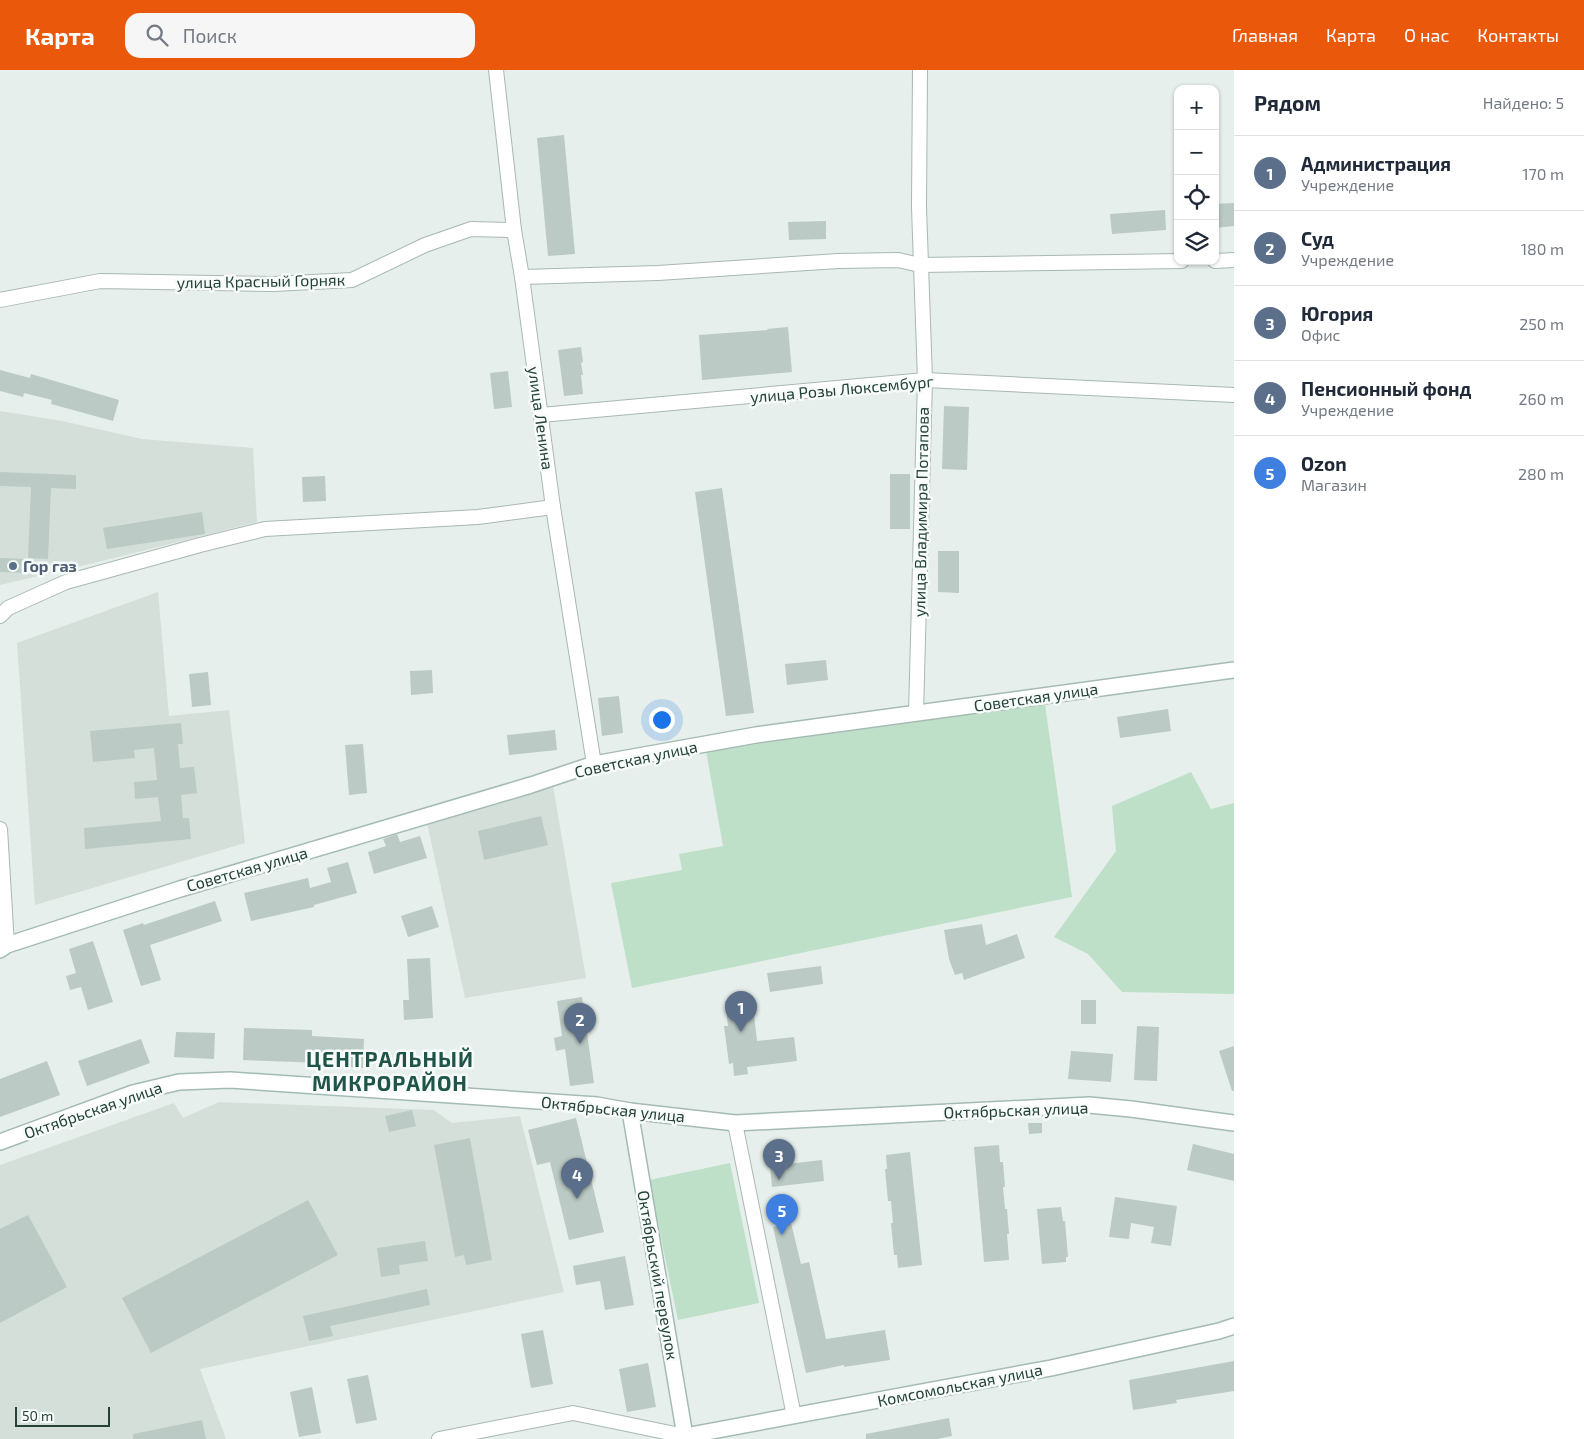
<!DOCTYPE html>
<html lang="ru">
<head>
<meta charset="utf-8">
<style>
  :root { --surface:#fff; --page:#f6f6f7; --text:#1f2937; --muted:#747a83; --line:#e0e1e3; --accent:#ea580c }
  body { margin:0; font-family:"Exo 2",sans-serif; background:var(--page); color:var(--text) }
  .controls { position:absolute; right:15px; top:15px; display:grid; overflow:hidden; border-radius:10px; box-shadow:0 1px 4px #0004 }
  .controls button { width:45px; height:45px; display:grid; place-items:center; padding:0; border:0; border-bottom:1px solid var(--line); background:var(--surface); color:var(--text); font:25px sans-serif }
  .scale { position:absolute; left:15px; bottom:12px; width:95px; box-sizing:border-box; padding-left:5px; border:2px solid #24423a; border-top:0; font-size:14px; line-height:18px; white-space:nowrap; color:#24423a; -webkit-text-stroke:4px #f7fbf9; paint-order:stroke }
  .you { position:absolute; left:661px; top:649px; width:18px; height:18px; margin:-12px; border:4px solid #fff; border-radius:50%; background:#1a73e8; box-shadow:0 0 0 8px #1a73e833 }
  .badge { display:grid; place-items:center; width:32px; height:32px; border-radius:50%; background:var(--accent); color:#fff; font-size:16px; font-weight:700 }
  .pin { position:absolute; translate:-50% -41px; filter:drop-shadow(0 1px 2px #0008) }
  .pin::after { content:''; position:absolute; top:26px; width:18px; height:15px; background:inherit; clip-path:polygon(0 0,100% 0,50% 100%) }
  .list { margin:0; padding:0; list-style:none }
  h2 { display:flex; justify-content:space-between; align-items:center; height:65px; margin:0; padding:0 20px; font-size:21px }
  h2 small { font-size:16px; font-weight:400; color:var(--muted) }
  .list li { display:grid; grid-template-columns:32px 1fr auto; gap:15px; align-items:center; box-sizing:border-box; height:75px; padding:0 20px; border-top:1px solid var(--line) }
  .list b { display:block; font-size:19px; white-space:nowrap }
  .list p { margin:0; font-size:16px; white-space:nowrap; color:var(--muted) }
  .list em { font-size:16px; font-style:normal; color:var(--muted) }
  .icon { flex:none; width:28px; height:28px; fill:none; stroke:currentColor; stroke-width:2; stroke-linecap:round; stroke-linejoin:round }
  .map { position:relative; flex:none; width:1234px; height:1369px; overflow:hidden }
  header { display:flex; align-items:center; gap:30px; box-sizing:border-box; height:70px; padding:0 25px; background:var(--accent); color:#fff }
  header strong { font-size:24px }
  nav { display:flex; gap:28px; margin-inline-start:auto; font-size:18px }
  .search { width:350px; height:45px; background:var(--page); display:flex; align-items:center; gap:12px; box-sizing:border-box; padding:0 18px; border-radius:15px; color:var(--muted); font-size:19px }
  main { display:flex }
  aside { flex:1; background:var(--surface) }
  .map>svg:first-child { display:block }
  .built { fill:#d4dfda }
  .green { fill:#bfe0c8 }
  .building { fill:#bbcac4 }
  .lines { fill:none; stroke-linecap:round; stroke-linejoin:round }
  .street-casing { stroke:#a8b8b2; stroke-width:16 }
  .secondary-casing { stroke:#a4bbb3; stroke-width:18 }
  .street { stroke:#fff; stroke-width:14 }
  .secondary { stroke:#fff; stroke-width:15 }
  .service-dot { fill:#5c6f8a; stroke:#f7fbf9; stroke-width:2 }
  .labels { text-anchor:middle; stroke-width:5; stroke-linejoin:round; paint-order:stroke }
  .street-label { font-size:16px; fill:#24423a; stroke:#f7fbf9 }
  .service-label { font-size:16px; font-weight:bold; fill:#4e5e75; stroke:#f7fbf9; text-anchor:start }
  .district-label { font-size:21px; font-weight:bold; letter-spacing:1px; fill:#1f5548; stroke:#f7fbf9 }
</style>
</head>
<body>
<header>
<strong>Карта</strong>
<div class="search"><svg class="icon" aria-label="search" viewBox="0 0 24 24"><circle cx="10" cy="10" r="6"/><path d="M15 15l6 6"/></svg>Поиск</div>
<nav><a>Главная</a><a>Карта</a><a>О нас</a><a>Контакты</a></nav>
</header>
<main>
<div class="map">
<svg width="1234" height="1369" viewBox="0 0 1234 1369">
  <rect width="100%" height="100%" fill="#e6efeb"/>
  <g class="built">
    <path d="M0 341 62 351 142 369 253 378 257 452 98 492 0 515Z"/>
    <path d="M158 522 169 646 229 640 245 773 35 835 17 573Z"/>
    <path d="M553 716 586 908 465 928 427 753Z"/>
    <path d="M219 1032 434 1040 452 1053 520 1046 564 1222 200 1299 226 1369H0V1095L174 1033 183 1048Z"/>
  </g>
  <g class="green">
    <path d="M1045 634 1072 827 632 918 611 813 682 800 679 784 723 776 706 681Z"/>
    <path d="M1191 702 1211 739 1234 733V924L1122 922 1088 884 1054 867 1116 781 1112 736Z"/>
    <path d="M730 1093 759 1233 678 1250 649 1110Z"/>
  </g>
  <g class="building">
    <path d="M564 65 575 184 548 186 537 68Z"/>
    <path d="M1234 133V156L1215 158V134Z"/>
    <path d="M1165 140 1166 160 1112 164 1110 144Z"/>
    <path d="M826 151V169L789 170 788 152Z"/>
    <path d="M788 257 792 302 702 310 699 265 768 260 767 259Z"/>
    <path d="M581 277 583 292 581 293 583 305H581L583 324 564 326 558 280Z"/>
    <path d="M0 300 30 308 31 304 119 330 113 351 51 334 52 330 24 323 23 327 0 321Z"/>
    <path d="M508 301 512 337 494 339 490 303Z"/>
    <path d="M944 336 969 337 967 400 942 399Z"/>
    <path d="M0 402 76 405V419L51 418 48 489 28 488 31 417 0 416Z"/>
    <rect x="890" y="404" width="20" height="55"/>
    <path d="M325 406 326 431 303 432 302 407Z"/>
    <path d="M722 418 754 643 726 646 695 422Z"/>
    <path d="M202 442 205 464 107 479 103 458Z"/>
    <path d="M938 481H959V523L938 522Z"/>
    <path d="M0 488 27 489 26 503 0 502Z"/>
    <path d="M826 590 828 610 787 615 785 594Z"/>
    <path d="M432 600 433 623 411 625 410 601Z"/>
    <path d="M208 602 211 635 192 637 189 604Z"/>
    <path d="M619 626 623 663 602 666 598 628Z"/>
    <path d="M1168 639 1171 661 1120 668 1117 647Z"/>
    <path d="M181 653 183 674H178L180 698 194 697 197 723 181 725 183 748H189L191 769 85 779 84 758 161 751 158 727 135 729 134 712 157 710 154 678 134 680 135 688 93 692 90 661Z"/>
    <path d="M555 660 557 680 509 685 507 665Z"/>
    <path d="M363 674 367 723 349 725 345 675Z"/>
    <path d="M541 746 548 775 484 790 478 761Z"/>
    <path d="M397 764 400 772 420 766 427 788 374 804 368 782 386 776 383 769Z"/>
    <path d="M348 792 357 823 314 835V837L251 851 244 823 308 808 310 818 331 812 327 798Z"/>
    <path d="M215 831 222 851 150 875 161 910 141 916 123 860 143 853 144 855Z"/>
    <path d="M432 836 439 857 408 867 401 846Z"/>
    <path d="M982 854 986 875 1017 864 1025 888 964 910 962 903 955 905 949 889 944 860Z"/>
    <path d="M93 871 113 932 88 940 81 917 70 920 66 906 76 903 69 879Z"/>
    <path d="M430 888 433 948 404 950 403 930H409L407 889Z"/>
    <path d="M821 896 823 914 770 922 767 903Z"/>
    <path d="M582 927 594 1013 570 1016 565 979 556 981 554 968 562 966 557 931Z"/>
    <path d="M752 927 757 971 794 967 797 991 747 997 748 1004 734 1006 733 993 729 994 724 956H728L725 931Z"/>
    <rect x="1081" y="930" width="15" height="24"/>
    <path d="M1137 956 1159 957 1157 1011 1134 1010Z"/>
    <path d="M244 958 312 960V966L364 969 363 998 322 995 323 993 243 990Z"/>
    <path d="M176 962 215 963 214 989 174 987Z"/>
    <path d="M141 969 150 993 87 1016 78 991Z"/>
    <path d="M1234 976V1021H1232L1219 981Z"/>
    <path d="M1071 981 1113 984 1111 1012 1068 1009Z"/>
    <path d="M47 991 60 1025 0 1047V1009Z"/>
    <path d="M412 1040 416 1056 389 1062 385 1046Z"/>
    <path d="M576 1048 604 1162 569 1170 550 1092 537 1095 528 1060Z"/>
    <path d="M1028 1053H1042V1063L1029 1064Z"/>
    <path d="M470 1068 492 1190 466 1195 464 1185 455 1187 434 1075Z"/>
    <path d="M1193 1074 1234 1084V1111L1187 1100Z"/>
    <path d="M999 1075 1000 1092H1003L1005 1117H1003L1005 1139H1007L1009 1164H1007L1009 1190 984 1192 974 1077Z"/>
    <path d="M910 1082 922 1195 898 1198 897 1185H894L891 1153H893L891 1131H888L885 1099H887L886 1085Z"/>
    <path d="M822 1090 824 1111 772 1117 770 1096Z"/>
    <path d="M1115 1127 1177 1136 1171 1176 1151 1173 1154 1157 1131 1153 1129 1169 1109 1167Z"/>
    <path d="M308 1130 338 1185 151 1283 122 1228Z"/>
    <path d="M1061 1137 1063 1151H1065L1068 1187H1066V1192L1042 1194 1037 1139Z"/>
    <path d="M28 1145 67 1217 0 1253V1159Z"/>
    <path d="M791 1153 801 1194 809 1192 826 1269 885 1260 890 1290 844 1297V1295L806 1303 773 1157Z"/>
    <path d="M425 1171 428 1191 399 1195 400 1204 381 1207 377 1178Z"/>
    <path d="M625 1186 634 1235 605 1240 600 1211 576 1215 573 1196Z"/>
    <path d="M427 1219 430 1235 330 1256 333 1266 309 1271 303 1246Z"/>
    <path d="M543 1260 553 1314 531 1318 521 1264Z"/>
    <path d="M1234 1291V1321L1176 1330 1177 1333 1133 1340 1129 1310Z"/>
    <path d="M648 1293 656 1337 627 1342 619 1299Z"/>
    <path d="M368 1305 377 1350 356 1354 347 1309Z"/>
    <path d="M312 1317 321 1363 299 1367 290 1322Z"/>
    <path d="M949 1348 952 1366 937 1369H866V1364Z"/>
    <path d="M202 1350 206 1369H133V1364Z"/>
  </g>
  <g class="lines">
    <defs>
      <g id="street">
        <path d="M496 0 514 160 522 207 553 437 594 694"/>
        <path d="M1215 191 1234 190"/>
        <path d="M522 207 658 203 838 191 898 190 920 195 1182 191"/>
        <path d="M0 230 100 211 273 214 352 210 425 175 471 159 514 160"/>
        <path d="M541 345 925 310 1234 325"/>
        <path d="M0 546 8 538 66 512 200 475 265 459 478 447 553 437"/>
        <path d="M916 643 925 310 919 137 920 0"/>
        <path d="M0 759 7 875"/>
        <path d="M735 1053 794 1346"/>
        <path d="M439 1369 573 1343 685 1366V1369"/>
      </g>
      <g id="secondary">
        <path d="M0 880 7 875 180 819 531 715 594 694 756 665 1234 600"/>
        <path d="M630 1041 685 1366 1051 1298 1219 1261 1234 1256"/>
        <path d="M0 1072 133 1023 179 1012 230 1010 597 1035 630 1041 735 1053 1089 1035 1131 1039 1234 1053"/>
      </g>
    </defs>
    <use href="#street" class="street-casing"/>
    <use href="#secondary" class="secondary-casing"/>
    <use href="#street" class="street"/>
    <use href="#secondary" class="secondary"/>
  </g>
  <circle class="service-dot" cx="13" cy="496" r="5"/>
  <g class="labels">
    <g class="street-label">
      <text transform="translate(261 211) rotate(-1)" y="6">улица Красный Горняк</text>
      <text transform="translate(842 319) rotate(-5)" y="6">улица Розы Люксембург</text>
      <text transform="translate(541 348) rotate(82)" y="6">улица Ленина</text>
      <text transform="translate(921 442) rotate(-89)" y="6">улица Владимира Потапова</text>
      <text transform="translate(1036 627) rotate(-8)" y="6">Советская улица</text>
      <text transform="translate(636 689) rotate(-12)" y="6">Советская улица</text>
      <text transform="translate(247 799) rotate(-16)" y="6">Советская улица</text>
      <text transform="translate(613 1039) rotate(6)" y="6">Октябрьская улица</text>
      <text transform="translate(93 1040) rotate(-19)" y="6">Октябрьская улица</text>
      <text transform="translate(1016 1040) rotate(-2)" y="6">Октябрьская улица</text>
      <text transform="translate(658 1205) rotate(80)" y="6">Октябрьский переулок</text>
      <text transform="translate(960 1315) rotate(-11)" y="6">Комсомольская улица</text>
    </g>
    <g class="service-label">
      <text x="23" y="502">Гор газ</text>
    </g>
    <g class="district-label">
      <text x="390" y="997">ЦЕНТРАЛЬНЫЙ<tspan x="390" dy="24">МИКРОРАЙОН</tspan></text>
    </g>
  </g>
</svg>
<div class="controls">
<button>+</button>
<button>−</button>
<button><svg class="icon" aria-label="locate" viewBox="0 0 24 24"><circle cx="12" cy="12" r="6"/><path d="M12 2v4M12 18v4M2 12h4M18 12h4"/></svg></button>
<button><svg class="icon" aria-label="layers" viewBox="0 0 24 24"><path d="M12 4l9 5-9 5-9-5zM3 14l9 5 9-5"/></svg></button>
</div>
<div class="scale">50 m</div>
<div class="you"></div>
<div class="pin badge" style="left:741px;top:962px;background:#5c6f8a">1</div>
<div class="pin badge" style="left:580px;top:974px;background:#5c6f8a">2</div>
<div class="pin badge" style="left:779px;top:1110px;background:#5c6f8a">3</div>
<div class="pin badge" style="left:577px;top:1129px;background:#5c6f8a">4</div>
<div class="pin badge" style="left:782px;top:1165px;background:#3f7fe0">5</div>
</div>
<aside>
<h2>Рядом<small>Найдено: 5</small></h2>
<ul class="list">
<li><span class="badge" style="background:#5c6f8a">1</span><div><b>Администрация</b><p>Учреждение</p></div><em>170 m</em></li>
<li><span class="badge" style="background:#5c6f8a">2</span><div><b>Суд</b><p>Учреждение</p></div><em>180 m</em></li>
<li><span class="badge" style="background:#5c6f8a">3</span><div><b>Югория</b><p>Офис</p></div><em>250 m</em></li>
<li><span class="badge" style="background:#5c6f8a">4</span><div><b>Пенсионный фонд</b><p>Учреждение</p></div><em>260 m</em></li>
<li><span class="badge" style="background:#3f7fe0">5</span><div><b>Ozon</b><p>Магазин</p></div><em>280 m</em></li>
</ul>
</aside>
</main>
</body>
</html>
